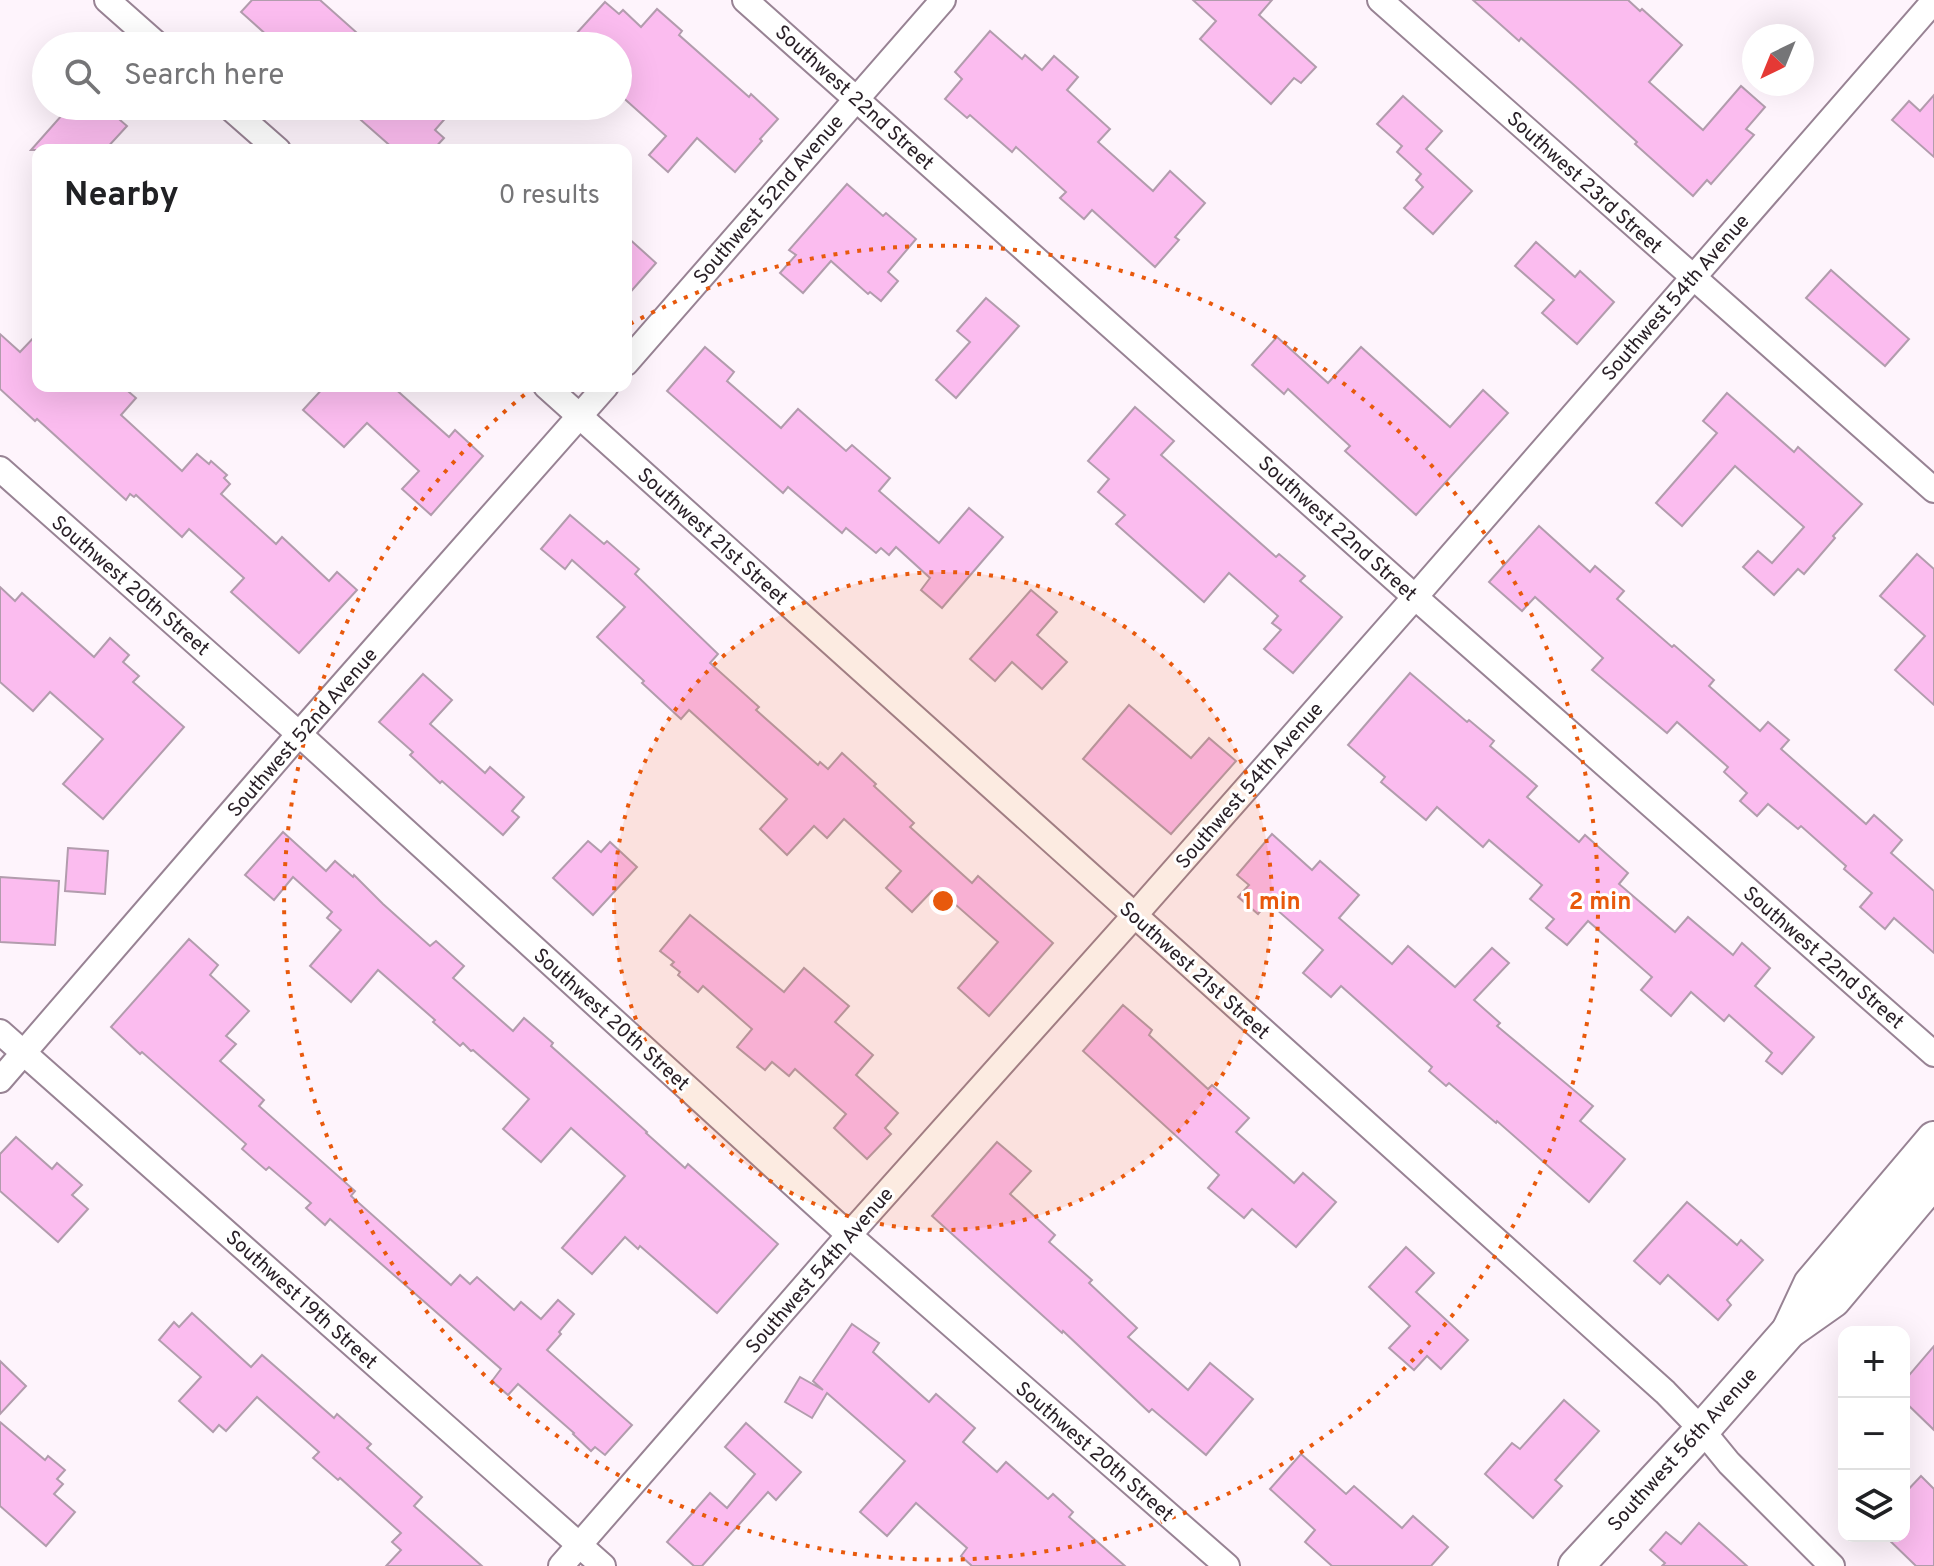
<!DOCTYPE html>
<html lang="en">
<head>
<meta charset="utf-8">
<style>
  :root { --surface:#fff; --page:#f2f2f2; --text:#202124; --muted:#757577; --line:#e0e0e0 }
  body { margin:0; font-family:Overpass,sans-serif; background:var(--page); color:var(--text) }
  .controls { position:absolute; right:24px; bottom:24px; display:grid; overflow:hidden; border-radius:16px; box-shadow:0 8px 32px #0002 }
  .controls button { width:72px; height:72px; display:grid; place-items:center; padding:0; border:0; border-bottom:2px solid var(--line); background:var(--surface); color:var(--text); font:40px sans-serif }
  .compass { position:absolute; left:1742px; top:24px; width:72px; height:72px; border-radius:50%; background:var(--surface); box-shadow:0 8px 32px #0002; rotate:223deg }
  .list { margin:0; padding:0; list-style:none }
  h2 { display:flex; justify-content:space-between; align-items:center; height:104px; margin:0; padding:0 32px; font-size:34px }
  h2 small { font-size:26px; font-weight:400; color:var(--muted) }
  .icon { flex:none; width:44px; height:44px; fill:none; stroke:currentColor; stroke-width:2; stroke-linecap:round; stroke-linejoin:round }
  .map { position:relative; flex:none; width:1934px; height:1566px; overflow:hidden }
  .search { position:absolute; background:var(--surface); box-shadow:0 8px 32px #0002; left:32px; top:32px; width:600px; height:88px; display:flex; align-items:center; gap:20px; box-sizing:border-box; padding:0 28px; border-radius:44px; color:var(--muted); font-size:30px }
  .panel { position:absolute; background:var(--surface); box-shadow:0 8px 32px #0002; left:32px; top:144px; width:600px; height:248px; border-radius:16px }
  .map>svg:first-child { display:block }
  .building { fill:#fbbcef; stroke:#b29cad; stroke-width:2 }
  .lines { fill:none; stroke-linecap:round; stroke-linejoin:round }
  .street-casing { stroke:#988394; stroke-width:28 }
  .secondary-casing { stroke:#988394; stroke-width:38 }
  .street { stroke:#fff; stroke-width:24 }
  .secondary { stroke:#fff; stroke-width:34 }
  .ring { fill:none; stroke:#e8590c; stroke-width:4; stroke-dasharray:4 8 }
  .labels { text-anchor:middle; stroke-width:6; stroke-linejoin:round; paint-order:stroke }
  .street-label { font-size:20px; fill:#292027; stroke:#fff }
  .centre { fill:#e8590c; stroke:#fff; stroke-width:4 }
  .ring-label { font-size:24px; text-anchor:middle; font-weight:bold; fill:#e8590c; stroke:#fff; stroke-width:6; stroke-linejoin:round; paint-order:stroke }
</style>
</head>
<body>
<div class="map">
<svg width="1934" height="1566" viewBox="0 0 1934 1566">
  <rect width="100%" height="100%" fill="#fef4fc"/>
  <g class="building">
    <path d="M252 0H320L356 32 344 46H279L241 12Z"/>
    <path d="M1193 0H1272L1259 15 1316 67 1301 83 1294 78 1271 104 1200 39 1216 21Z"/>
    <path d="M1473 0H1628L1640 11 1642 9 1682 45 1649 82 1703 130 1741 86 1765 107 1746 129 1754 135 1711 184 1707 180 1693 196 1635 144 1637 142 1574 85 1521 38 1519 41Z"/>
    <path d="M605 2 619 14 623 10 641 27 657 9 682 31 679 35 749 97 751 94 778 119 760 139 762 141 735 172 697 138 668 172 649 155 666 136 618 93V46H565Z"/>
    <path d="M990 31 1022 59 1025 55 1042 70 1054 56 1078 77 1067 90 1110 129 1098 142 1153 191 1170 171 1205 203 1175 237 1179 240 1155 267 1092 210 1084 219 1060 198 1066 192 1016 147 1012 152 970 115 967 118 945 99 962 79 955 72Z"/>
    <path d="M1934 95V157L1892 120 1909 101 1920 111Z"/>
    <path d="M1403 96 1442 131 1426 149 1472 191 1433 234 1404 208 1423 187 1416 180 1421 174 1397 152 1402 146 1377 124Z"/>
    <path d="M70 106H104L127 126 105 150H31Z"/>
    <path d="M345 106H456L435 130 444 138 433 150H395Z"/>
    <path d="M847 184 883 216 886 213 916 239 888 272 898 281 881 301 870 292 868 294 831 261 803 293 780 273 796 255 789 250Z"/>
    <path d="M626 236 656 263 626 297Z"/>
    <path d="M1536 242 1575 277 1580 271 1614 302 1577 344 1542 313 1554 300 1515 266Z"/>
    <path d="M1831 270 1909 339 1885 366 1806 298Z"/>
    <path d="M986 298 1019 326 956 398 936 380 970 342 957 331Z"/>
    <path d="M38 333V386H122L136 398 121 415 182 471 197 454 209 464 211 461 227 475 224 478 230 484 221 494 276 544 282 537 329 581 337 572 357 590 299 653 231 592 244 578 189 529 182 537 136 495 134 497 130 494 126 500 37 419 35 421 0 389V334L20 352Z"/>
    <path d="M1277 337 1328 383 1361 347 1450 427 1483 390 1508 413 1416 515 1345 451 1350 446 1288 389 1284 394 1252 365Z"/>
    <path d="M705 347 734 372 727 381 781 428 798 409 846 451 852 445 890 478 879 491 939 543 969 508 1003 537 942 608 921 590 930 578 896 547 889 555 881 548 876 553 846 528 842 533 788 487 783 493 667 391Z"/>
    <path d="M325 386H392L449 437 455 430 483 456 431 515 402 489 419 471 367 423 344 447 303 410Z"/>
    <path d="M1727 393 1794 452 1798 447 1862 504 1833 536 1835 538 1804 574 1798 569 1774 595 1743 567 1758 551 1772 563 1804 527 1735 466 1682 526 1656 503 1717 433 1703 421Z"/>
    <path d="M1135 407 1174 441 1161 455 1276 557 1279 554 1305 576 1300 581 1342 617 1293 673 1264 649 1281 630 1272 623 1278 616 1229 573 1204 602 1116 524 1125 515 1098 492 1109 479 1088 461Z"/>
    <path d="M570 515 604 544 607 541 639 569 635 574 718 654 710 663 759 707 756 710 818 765 820 762 828 769 842 753 876 784 874 786 914 823 910 827 972 883 978 876 1053 943 989 1016 958 988 998 942 947 897 943 901 932 891 912 912 886 888 901 871 844 819 827 838 814 826 787 855 760 829 787 799 689 710 681 719 642 683 644 681 597 637 625 607 572 560 565 569 541 549Z"/>
    <path d="M1539 526 1590 572 1595 566 1624 591 1617 599 1672 647 1674 645 1714 680 1709 686 1760 731 1768 722 1789 740 1781 749 1866 824 1874 815 1902 840 1891 853 1934 891V953L1894 918 1885 929 1860 907 1872 893 1844 869 1846 866 1801 826 1798 829 1768 804 1757 816 1740 801 1747 793 1724 772 1728 767 1677 722 1667 733 1592 670 1603 658 1535 597 1522 611 1489 582Z"/>
    <path d="M1917 554 1934 569V705L1895 670 1925 636 1880 596Z"/>
    <path d="M0 587 15 601 22 593 94 657 110 638 129 655 123 662 139 676 133 682 184 727 103 819 63 784 103 739 50 692 33 711 0 682Z"/>
    <path d="M1031 590 1057 612 1037 635 1067 662 1042 689 1012 662 995 681 970 659Z"/>
    <path d="M1410 673 1467 722 1469 720 1494 741 1490 746 1537 786 1527 797 1579 842 1585 835 1628 873 1619 884 1675 932 1688 917 1733 955 1742 943 1770 968 1755 986 1814 1037 1782 1074 1766 1061 1772 1053 1729 1015 1724 1021 1691 992 1671 1016 1641 990 1652 977 1588 921 1567 945 1546 928 1554 919 1530 899 1542 885 1489 840 1483 847 1437 807 1426 820 1381 782 1385 777 1348 745Z"/>
    <path d="M423 674 452 700 430 724 485 773 490 767 524 797 512 811 519 817 503 835 442 781 440 783 410 755 413 752 379 722Z"/>
    <path d="M1129 705 1191 758 1209 738 1236 761 1171 834 1083 759Z"/>
    <path d="M283 832 326 871 335 861 353 877 354 875 383 904 430 946 436 941 464 966 453 978 513 1031 524 1018 553 1043 551 1046 647 1132 646 1133 685 1168 688 1164 778 1244 717 1313 640 1246 638 1249 625 1237 592 1274 562 1248 625 1176 571 1128 541 1162 503 1129 529 1099 473 1050 471 1051 463 1043 460 1046 433 1022 435 1020 378 970 351 1002 310 966 341 930 327 918 332 912 293 877 274 900 245 875Z"/>
    <path d="M1272 834 1312 870 1320 861 1359 895 1339 918 1392 964 1408 946 1455 987 1492 948 1509 963 1474 1000 1500 1023 1497 1026 1593 1106 1580 1121 1625 1159 1589 1202 1497 1121 1496 1123 1449 1083 1446 1086 1429 1071 1432 1067 1341 986 1331 997 1303 973 1323 950 1268 902 1258 914 1238 897 1249 885 1237 875Z"/>
    <path d="M588 841 601 852 610 842 637 867 593 915 553 878Z"/>
    <path d="M68 848 108 851 105 894 65 891Z"/>
    <path d="M0 877 59 881 55 945 0 942Z"/>
    <path d="M690 915 784 992 804 968 849 1006 835 1022 873 1055 856 1075 898 1113 885 1128 891 1134 867 1159 834 1128 846 1114 795 1069 789 1076 772 1062 765 1070 737 1047 752 1029 703 986 698 992 678 975 680 972 671 965 674 962 660 951Z"/>
    <path d="M189 939 218 965 210 975 249 1011 226 1036 236 1044 220 1061 264 1100 259 1106 355 1191 351 1196 451 1285 460 1275 470 1284 477 1277 514 1310 521 1302 541 1319 558 1300 574 1314 559 1332 561 1334 547 1350 632 1425 605 1455 595 1447 591 1451 573 1434 574 1433 518 1384 508 1395 492 1381 501 1369 330 1219 325 1225 306 1208 311 1203 269 1167 266 1170 242 1149 246 1144 142 1052 140 1054 111 1027Z"/>
    <path d="M1123 1005 1152 1030 1149 1035 1208 1089 1212 1085 1249 1118 1236 1132 1294 1183 1303 1173 1336 1202 1296 1247 1252 1209 1244 1218 1208 1188 1219 1175 1083 1051Z"/>
    <path d="M16 1137 52 1169 57 1163 82 1185 72 1195 88 1209 58 1242 0 1191V1154Z"/>
    <path d="M997 1142 1031 1171 1010 1194 1055 1235 1049 1242 1092 1280 1089 1283 1137 1328 1128 1337 1188 1390 1210 1363 1253 1399 1206 1455 1152 1409 1149 1412 1063 1331 1062 1333 932 1216Z"/>
    <path d="M1687 1202 1737 1245 1741 1240 1763 1260 1727 1300 1731 1305 1718 1320 1668 1275 1660 1284 1634 1261Z"/>
    <path d="M1406 1247 1434 1273 1416 1292 1468 1340 1441 1369 1427 1356 1414 1370 1389 1348 1410 1326 1369 1287Z"/>
    <path d="M192 1313 251 1367 262 1355 334 1418 337 1414 371 1444 367 1448 422 1497 414 1506 482 1566H386L401 1550 392 1542 401 1533 340 1478 338 1480 313 1458 319 1452 257 1397 226 1431 219 1425 213 1432 179 1401 201 1377 159 1340 174 1322 179 1327Z"/>
    <path d="M852 1324 879 1343 873 1352 929 1402 936 1394 975 1428 963 1442 997 1472 1006 1462 1048 1499 1053 1494 1073 1512 1069 1517 1125 1566H972L961 1556 967 1548 916 1503 887 1536 860 1512 905 1461 827 1393 812 1418 785 1402 800 1377 823 1390 813 1381Z"/>
    <path d="M1934 1346V1430L1904 1401V1381Z"/>
    <path d="M0 1361 26 1386 0 1414Z"/>
    <path d="M1564 1400 1599 1431 1555 1480 1562 1486 1533 1518 1485 1474 1512 1443 1520 1449Z"/>
    <path d="M0 1422 45 1460 48 1456 65 1470 57 1479 63 1484 54 1494 75 1512 46 1546 0 1506Z"/>
    <path d="M746 1423 801 1472 776 1500 768 1492 702 1566H694L667 1542 710 1493 727 1508 755 1474 725 1447Z"/>
    <path d="M1301 1454 1346 1494 1354 1486 1402 1528 1413 1516 1448 1547 1431 1566H1332L1305 1542 1315 1530 1270 1489Z"/>
    <path d="M1921 1476 1934 1489V1566H1916L1885 1536H1904V1494Z"/>
    <path d="M1699 1523 1727 1548 1747 1566H1662L1665 1563 1650 1550 1666 1532 1681 1544Z"/>
  </g>
  <g class="lines">
    <defs>
      <g id="street">
        <path d="M107 0 159 46"/>
        <path d="M745 0 1415 597 1934 1054"/>
        <path d="M1380 0 1934 490"/>
        <path d="M228 106 278 150"/>
        <path d="M626 363 943 0"/>
        <path d="M546 386 1665 1392 1702 1430 1729 1463 1832 1566"/>
        <path d="M0 469 299 734 849 1235 1227 1566"/>
        <path d="M0 1032 603 1566"/>
        <path d="M0 1080 299 734 606 386"/>
        <path d="M561 1566 849 1235 1134 916 1415 597 1934 1"/>
      </g>
      <g id="secondary">
        <path d="M1789 1331 1811 1284 1934 1139"/>
        <path d="M1576 1566 1702 1430 1789 1331 1833 1300 1934 1180"/>
      </g>
    </defs>
    <use href="#street" class="street-casing"/>
    <use href="#secondary" class="secondary-casing"/>
    <use href="#street" class="street"/>
    <use href="#secondary" class="secondary"/>
  </g>
  <circle cx="943" cy="901" r="329" fill="#e8590c" fill-opacity=".12"/>
  <g class="ring">
    <circle cx="943" cy="901" r="329"/>
    <path d="M630 324A657 657 0 1 1 534 387"/>
  </g>
  <g class="labels">
    <g class="street-label">
      <text transform="translate(855 97) rotate(42)" y="7">Southwest 22nd Street</text>
      <text transform="translate(1585 182) rotate(42)" y="7">Southwest 23rd Street</text>
      <text transform="translate(768 199) rotate(-49)" y="7">Southwest 52nd Avenue</text>
      <text transform="translate(1675 297) rotate(-49)" y="7">Southwest 54th Avenue</text>
      <text transform="translate(1338 528) rotate(42)" y="7">Southwest 22nd Street</text>
      <text transform="translate(713 536) rotate(42)" y="7">Southwest 21st Street</text>
      <text transform="translate(131 585) rotate(41)" y="7">Southwest 20th Street</text>
      <text transform="translate(302 732) rotate(-49)" y="7">Southwest 52nd Avenue</text>
      <text transform="translate(1249 785) rotate(-49)" y="7">Southwest 54th Avenue</text>
      <text transform="translate(1824 957) rotate(41)" y="7">Southwest 22nd Street</text>
      <text transform="translate(1195 970) rotate(42)" y="7">Southwest 21st Street</text>
      <text transform="translate(612 1019) rotate(42)" y="7">Southwest 20th Street</text>
      <text transform="translate(819 1270) rotate(-49)" y="7">Southwest 54th Avenue</text>
      <text transform="translate(302 1299) rotate(42)" y="7">Southwest 19th Street</text>
      <text transform="translate(1682 1449) rotate(-48)" y="7">Southwest 56th Avenue</text>
      <text transform="translate(1095 1451) rotate(41)" y="7">Southwest 20th Street</text>
    </g>
  </g>
  <circle cx="943" cy="901" r="12" class="centre"/>
  <g class="ring-label">
    <text x="1272" y="909">1 min</text>
    <text x="1600" y="909">2 min</text>
  </g>
</svg>
<div class="controls">
<button>+</button>
<button>−</button>
<button><svg class="icon" aria-label="layers" viewBox="0 0 24 24"><path d="M12 4l9 5-9 5-9-5zM3 14l9 5 9-5"/></svg></button>
</div>
<svg class="compass" viewBox="-18 -18 36 36"><path d="M0-13l5 13h-10z" fill="#e53935"/><path d="M0 13l5-13h-10z" fill="#757577"/></svg>
<div class="search"><svg class="icon" aria-label="search" viewBox="0 0 24 24"><circle cx="10" cy="10" r="6"/><path d="M15 15l6 6"/></svg>Search here</div>
<section class="panel">
<h2>Nearby<small>0 results</small></h2>
<ul class="list">
</ul>
</section>
</div>
</body>
</html>
